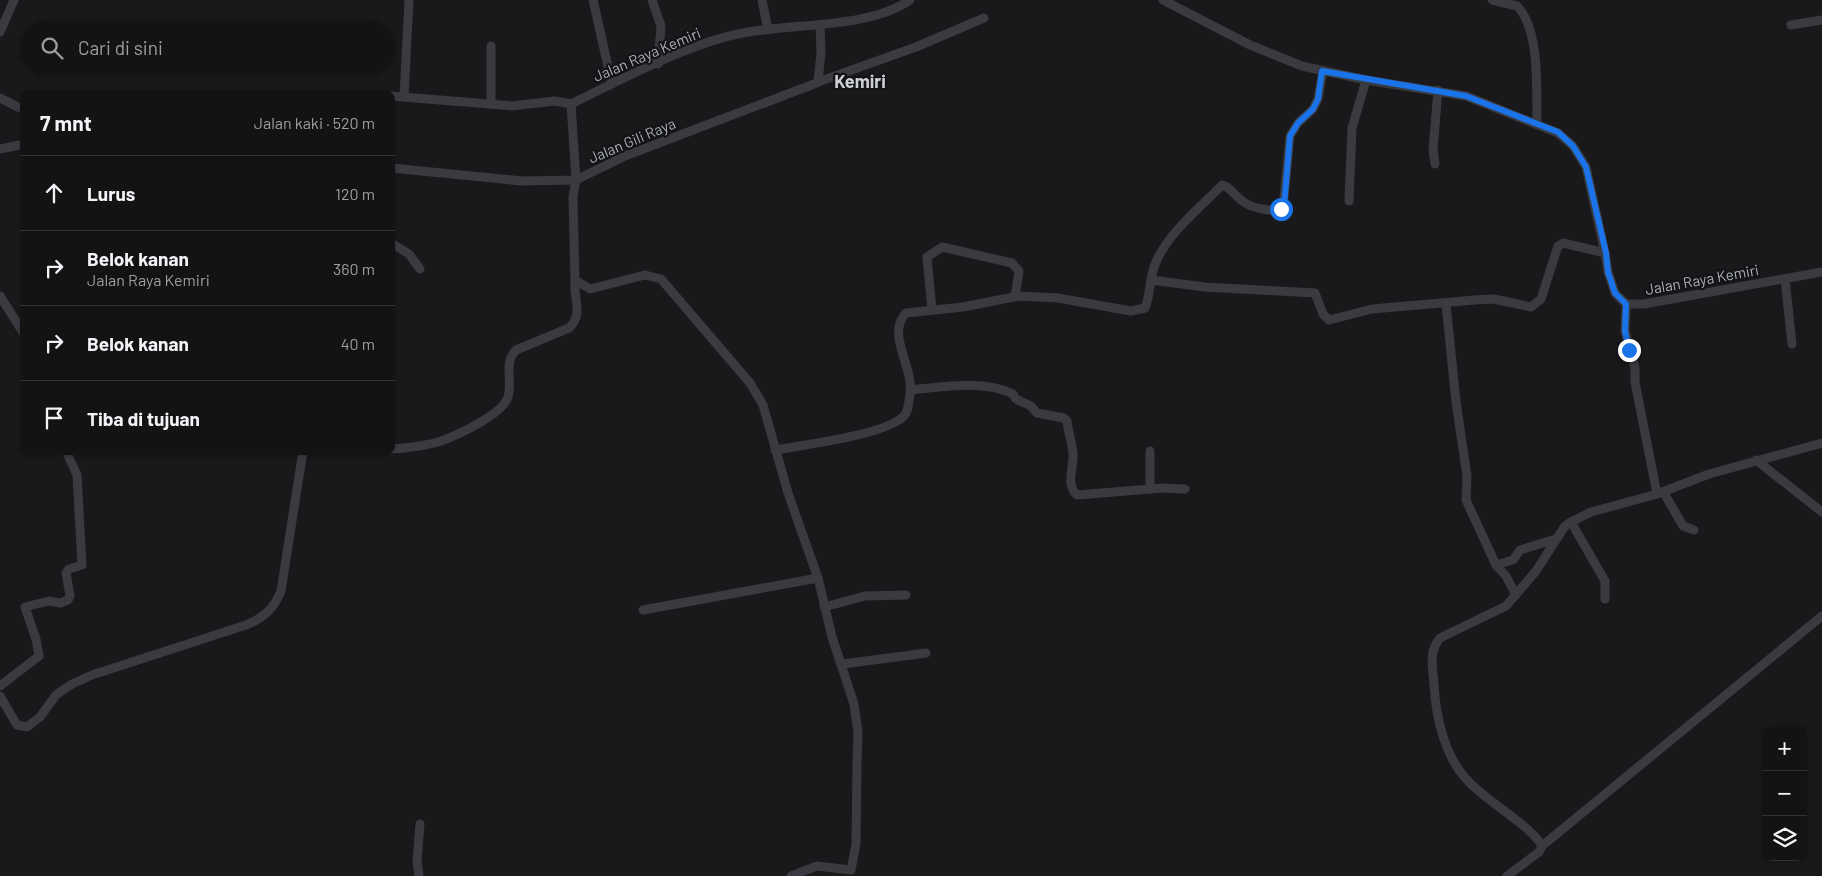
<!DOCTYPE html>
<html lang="id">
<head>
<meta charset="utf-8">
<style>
  :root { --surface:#131314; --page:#202022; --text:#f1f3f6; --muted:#9d9ea0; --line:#323234 }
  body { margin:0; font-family:Barlow,sans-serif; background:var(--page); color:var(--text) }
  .controls { position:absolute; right:15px; bottom:15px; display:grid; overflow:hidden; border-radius:10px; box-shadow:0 1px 4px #0004 }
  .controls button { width:45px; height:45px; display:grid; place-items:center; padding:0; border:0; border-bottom:1px solid var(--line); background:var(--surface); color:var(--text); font:25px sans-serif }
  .stop { position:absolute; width:15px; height:15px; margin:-11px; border:4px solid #1a73e8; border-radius:50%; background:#fff }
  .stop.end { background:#1a73e8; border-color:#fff; box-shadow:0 1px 5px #0008 }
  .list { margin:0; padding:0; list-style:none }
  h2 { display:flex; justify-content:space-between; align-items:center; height:65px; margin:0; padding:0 20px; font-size:21px }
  h2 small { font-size:16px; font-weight:400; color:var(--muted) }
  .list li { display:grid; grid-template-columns:32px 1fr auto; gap:15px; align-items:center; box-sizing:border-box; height:75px; padding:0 20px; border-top:1px solid var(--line) }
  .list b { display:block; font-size:19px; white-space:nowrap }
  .list p { margin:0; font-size:16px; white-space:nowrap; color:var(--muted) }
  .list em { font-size:16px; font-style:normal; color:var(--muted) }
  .icon { flex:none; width:28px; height:28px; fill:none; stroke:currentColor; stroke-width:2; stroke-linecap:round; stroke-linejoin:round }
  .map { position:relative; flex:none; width:1822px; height:876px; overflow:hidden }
  .search { position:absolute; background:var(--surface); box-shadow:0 1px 4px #0004; left:20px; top:20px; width:375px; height:55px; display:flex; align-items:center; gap:12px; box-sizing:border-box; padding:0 18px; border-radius:28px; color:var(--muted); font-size:19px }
  .panel { position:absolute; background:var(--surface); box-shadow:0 1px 4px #0004; left:20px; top:90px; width:375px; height:365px; border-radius:10px }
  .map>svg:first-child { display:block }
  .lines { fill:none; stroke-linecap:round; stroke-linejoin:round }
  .minor { stroke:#3a3b40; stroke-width:9 }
  .route { stroke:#1a73e8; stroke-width:6 }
  .labels { text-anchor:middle; stroke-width:4.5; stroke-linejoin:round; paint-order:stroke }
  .street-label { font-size:15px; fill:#acb1ba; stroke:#141416 }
  .quarter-label { font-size:18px; font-weight:bold; fill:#cdd0d6; stroke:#141416 }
</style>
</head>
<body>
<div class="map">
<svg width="1822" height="876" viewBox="0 0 1822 876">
  <rect width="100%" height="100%" fill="#19191b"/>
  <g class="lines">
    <g class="minor">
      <path d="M593 0 612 84"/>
      <path d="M652 0 661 26 658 64"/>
      <path d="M762 0 768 30"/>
      <path d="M1163 0 1250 45 1302 66 1366 80 1466 96 1558 133 1573 146 1586 167 1605 253 1608 272 1615 293 1626 304H1644L1822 272"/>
      <path d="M1492 0 1517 6C1541 31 1536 92 1537 124"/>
      <path d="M1791 25 1822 20"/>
      <path d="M0 32 14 0"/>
      <path d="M818 82 916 47 984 18"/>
      <path d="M391 96 512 106 555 101 571 104C622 79 689 43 743 33 793 23 868 29 910 0"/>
      <path d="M404 97 409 0"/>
      <path d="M0 98 24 110"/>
      <path d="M491 104V46"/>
      <path d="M571 104 576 180 573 197 575 280 590 289 645 275 661 279 750 383 763 405 788 493 818 578 832 637 854 704 858 732 857 764 856 844 851 870 817 866 791 876"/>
      <path d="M0 149 24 144"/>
      <path d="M1435 164 1433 150 1438 90"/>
      <path d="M391 168 522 181 576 180 625 156 814 84 818 82 821 53 820 25"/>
      <path d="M1349 201 1352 128 1366 80"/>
      <path d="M391 243 409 254 420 269"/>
      <path d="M1785 279 1792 344"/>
      <path d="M1151 280 1205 287 1315 293 1323 314 1329 320 1372 309 1475 300 1494 299 1531 307 1541 299 1558 246 1563 243 1605 253"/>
      <path d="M0 296 24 334"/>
      <path d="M1446 304 1456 402 1467 476 1466 500 1496 565 1506 576 1516 595"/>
      <path d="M932 310 927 257 942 247 1012 263 1019 271 1015 297"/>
      <path d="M910 390C943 387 982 379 1013 394L1016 399 1031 406 1037 413 1064 418 1067 421C1068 432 1072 442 1073 453 1074 468 1065 484 1077 495L1162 488 1185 489"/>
      <path d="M391 449C407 448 426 446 441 441 458 435 503 414 508 397 513 380 503 363 516 350L569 328C584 315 573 298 575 280"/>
      <path d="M775 450C803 445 886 435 904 416 908 412 908 406 909 401 910 395 911 389 910 382 908 361 888 331 906 313L963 307 1019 296 1058 298 1131 311 1145 308C1151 294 1149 277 1156 262 1169 232 1200 208 1222 185 1231 187 1234 195 1241 200 1250 208 1272 213 1283 208L1290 136 1298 123 1313 109 1318 99 1323 71"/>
      <path d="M1756 460 1822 512"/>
      <path d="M1150 489V451"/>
      <path d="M1664 493 1683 526 1694 530"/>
      <path d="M1657 494 1709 474 1822 443"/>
      <path d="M1496 565 1513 560 1520 550 1556 539"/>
      <path d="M1605 599V581L1571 522 1591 512 1657 494 1635 382V368L1625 331 1626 304"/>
      <path d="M824 607 865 596 906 595"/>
      <path d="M643 610 818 578"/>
      <path d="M843 664 926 653"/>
      <path d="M0 686 39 656 36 639 25 607 49 601 60 603 68 600 70 596 66 573 69 569 82 565 77 475 66 451"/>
      <path d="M0 696 17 725 27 727 40 717 56 695 72 684 92 675 246 625C263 618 274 609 281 591L303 451"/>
      <path d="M1542 846 1822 616"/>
      <path d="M419 876 417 861 420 824"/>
      <path d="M1507 876 1539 852 1542 846C1534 832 1518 822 1506 812 1494 803 1481 794 1470 783 1445 759 1436 718 1434 685 1433 668 1428 652 1440 638L1506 606 1536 571 1565 526 1571 522"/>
    </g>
  </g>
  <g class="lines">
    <path class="route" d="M1281 209 1284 206 1290 136 1298 123 1313 109 1318 99 1322 71 1466 96 1558 132 1573 146 1586 167 1606 253 1608 272 1615 293 1626 304 1625 331 1629 350"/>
  </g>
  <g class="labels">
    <g class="street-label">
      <text transform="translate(647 55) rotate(-23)" y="5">Jalan Raya Kemiri</text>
      <text transform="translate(632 141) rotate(-23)" y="5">Jalan Gili Raya</text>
      <text transform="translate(1702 280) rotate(-10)" y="5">Jalan Raya Kemiri</text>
    </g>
    <g class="quarter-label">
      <text x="860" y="88">Kemiri</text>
    </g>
  </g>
</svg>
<div class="controls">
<button>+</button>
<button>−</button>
<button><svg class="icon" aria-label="layers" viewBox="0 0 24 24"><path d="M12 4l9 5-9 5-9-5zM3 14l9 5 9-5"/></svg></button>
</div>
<div class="stop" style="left:1281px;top:209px"></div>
<div class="stop end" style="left:1629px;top:350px"></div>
<div class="search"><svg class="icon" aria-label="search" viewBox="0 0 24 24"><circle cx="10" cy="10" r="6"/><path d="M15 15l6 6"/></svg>Cari di sini</div>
<section class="panel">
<h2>7 mnt<small>Jalan kaki · 520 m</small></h2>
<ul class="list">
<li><svg class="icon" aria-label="ahead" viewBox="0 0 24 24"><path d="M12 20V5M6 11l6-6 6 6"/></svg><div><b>Lurus</b></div><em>120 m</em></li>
<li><svg class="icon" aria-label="right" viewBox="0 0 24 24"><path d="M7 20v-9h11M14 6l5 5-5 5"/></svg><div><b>Belok kanan</b><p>Jalan Raya Kemiri</p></div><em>360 m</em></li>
<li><svg class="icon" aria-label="right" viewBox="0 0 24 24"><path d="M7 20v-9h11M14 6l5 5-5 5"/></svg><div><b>Belok kanan</b></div><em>40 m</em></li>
<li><svg class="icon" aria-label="arrive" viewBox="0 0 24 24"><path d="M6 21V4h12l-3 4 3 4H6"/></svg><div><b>Tiba di tujuan</b></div></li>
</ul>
</section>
</div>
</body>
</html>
